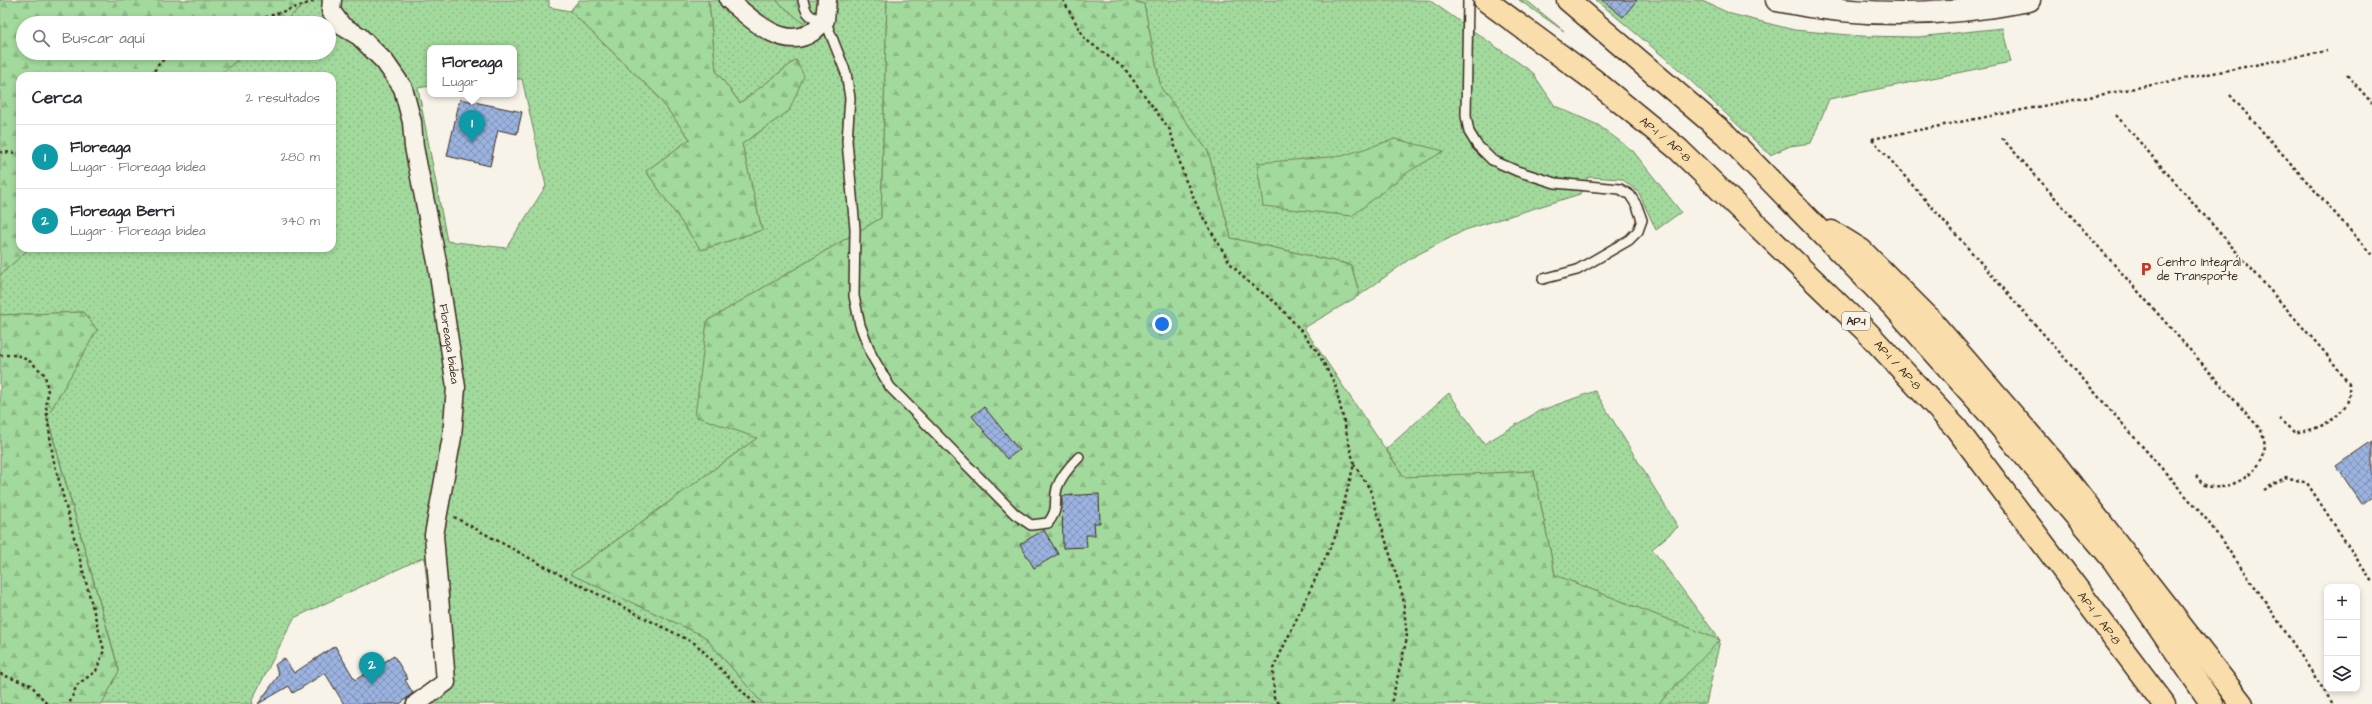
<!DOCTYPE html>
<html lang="es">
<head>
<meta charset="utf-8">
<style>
  :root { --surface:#fff; --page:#f7f7f7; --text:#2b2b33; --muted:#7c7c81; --line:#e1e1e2; --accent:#c8321e }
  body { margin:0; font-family:"Architects Daughter",sans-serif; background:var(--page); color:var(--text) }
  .controls { position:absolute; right:12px; bottom:12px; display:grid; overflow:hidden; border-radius:8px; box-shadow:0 2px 6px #0003 }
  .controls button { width:36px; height:36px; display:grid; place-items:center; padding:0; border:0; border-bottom:1px solid var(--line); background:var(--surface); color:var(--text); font:20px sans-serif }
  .you { position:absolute; left:1162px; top:324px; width:14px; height:14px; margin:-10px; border:3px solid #fff; border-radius:50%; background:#1a73e8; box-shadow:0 0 0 6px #1a73e833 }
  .badge { display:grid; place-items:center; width:26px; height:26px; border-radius:50%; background:var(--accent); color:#fff; font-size:13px; font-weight:700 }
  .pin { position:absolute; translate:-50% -33px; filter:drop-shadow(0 1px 2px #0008) }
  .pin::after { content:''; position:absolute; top:21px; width:14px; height:12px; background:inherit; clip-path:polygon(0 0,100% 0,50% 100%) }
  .popup { position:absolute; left:427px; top:45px; width:90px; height:52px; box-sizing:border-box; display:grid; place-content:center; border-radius:8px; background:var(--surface); filter:drop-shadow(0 1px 3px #0005); font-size:13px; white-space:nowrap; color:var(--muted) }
  .popup b { font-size:15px; color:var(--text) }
  .popup::after { content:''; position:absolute; left:50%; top:100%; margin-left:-8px; border:8px solid transparent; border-top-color:var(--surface) }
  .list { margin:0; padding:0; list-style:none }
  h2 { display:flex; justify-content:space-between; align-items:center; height:52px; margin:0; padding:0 16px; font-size:17px }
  h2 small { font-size:13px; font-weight:400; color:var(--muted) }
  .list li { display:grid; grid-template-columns:26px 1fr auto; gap:12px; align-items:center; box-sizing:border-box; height:64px; padding:0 16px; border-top:1px solid var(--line) }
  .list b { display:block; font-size:15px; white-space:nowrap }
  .list p { margin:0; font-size:13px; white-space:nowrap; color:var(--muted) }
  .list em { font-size:13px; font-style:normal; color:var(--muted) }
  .icon { flex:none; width:22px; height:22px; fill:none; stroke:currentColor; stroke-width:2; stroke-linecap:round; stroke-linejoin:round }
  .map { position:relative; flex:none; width:2372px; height:704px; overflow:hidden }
  .search { position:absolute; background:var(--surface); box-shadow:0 2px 6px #0003; left:16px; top:16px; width:320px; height:44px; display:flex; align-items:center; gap:10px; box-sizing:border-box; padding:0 14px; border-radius:22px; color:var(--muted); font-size:15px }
  .panel { position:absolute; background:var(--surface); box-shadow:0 2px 6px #0003; left:16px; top:72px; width:320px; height:180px; border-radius:12px }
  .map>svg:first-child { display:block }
  .grass { fill:url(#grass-dots); stroke:#6e825d; fill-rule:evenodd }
  .forest { fill:url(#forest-firs); stroke:#6e825d }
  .building { fill:url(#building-cross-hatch); stroke:#3b2a1e }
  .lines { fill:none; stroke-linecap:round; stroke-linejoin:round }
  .service-casing { stroke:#3b2a1e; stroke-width:12 }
  .minor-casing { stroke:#3b2a1e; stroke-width:21 }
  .secondary-casing { stroke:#3b2a1e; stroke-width:25 }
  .motorway-casing { stroke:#3b2a1e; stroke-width:25 }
  .path { stroke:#3b2a1e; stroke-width:2.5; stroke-dasharray:3 3; stroke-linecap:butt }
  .service { stroke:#f7f3e8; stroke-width:9 }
  .minor { stroke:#f7f3e8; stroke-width:18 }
  .secondary { stroke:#f7f3e8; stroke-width:22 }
  .motorway { stroke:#f9deab; stroke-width:22 }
  .labels { text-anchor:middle; stroke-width:4; stroke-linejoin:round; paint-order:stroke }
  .shield { fill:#f7f3e8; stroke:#73665b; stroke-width:1 }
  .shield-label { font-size:11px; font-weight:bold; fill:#3b2a1e }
  .street-label { font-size:12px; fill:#3b2a1e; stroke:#f7f3e8 }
  .poi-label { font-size:12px; fill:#3b2a1e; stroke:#f7f3e8; text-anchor:start }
</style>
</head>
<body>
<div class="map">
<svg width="2372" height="704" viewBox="0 0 2372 704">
  <defs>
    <pattern id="grass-dots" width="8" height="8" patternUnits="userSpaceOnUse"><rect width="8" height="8" fill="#a2d99c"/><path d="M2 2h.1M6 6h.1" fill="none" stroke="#8cba86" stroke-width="1.8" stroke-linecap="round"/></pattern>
    <pattern id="forest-firs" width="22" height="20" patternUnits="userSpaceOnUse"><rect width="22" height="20" fill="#a2d99c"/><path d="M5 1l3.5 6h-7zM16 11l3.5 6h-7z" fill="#8cba86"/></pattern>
    <pattern id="building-cross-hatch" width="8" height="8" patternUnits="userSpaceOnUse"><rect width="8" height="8" fill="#9bb3e0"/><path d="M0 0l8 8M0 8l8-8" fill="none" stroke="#8092b5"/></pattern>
  </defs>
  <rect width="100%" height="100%" fill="#f7f3e8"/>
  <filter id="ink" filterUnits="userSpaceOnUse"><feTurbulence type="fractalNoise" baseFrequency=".025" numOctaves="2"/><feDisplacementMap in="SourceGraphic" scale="8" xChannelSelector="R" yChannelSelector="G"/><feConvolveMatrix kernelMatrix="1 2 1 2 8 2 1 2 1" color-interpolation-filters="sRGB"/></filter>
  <g filter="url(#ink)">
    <g class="grass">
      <path d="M310 0H549V7L570 11 655 93 690 139 646 171 701 250 762 230 742 144 789 111 796 60 740 103 716 71 709 3 707 0H776L803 23 827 0H887L881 218 707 321 757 438 571 573 704 636 763 704H404L439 680 424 557 294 618 252 700 253 704H102L119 670 47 416 97 330 84 312 0 315V275L30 248H332V76H218L246 53H329V23H282ZM430 48H514V79H522L546 186 506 248 447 241 418 88 430 86Z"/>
      <path d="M1129 0H1429L1532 72 1555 106 1598 125 1633 151 1681 212 1656 230 1639 193 1622 179 1588 177 1580 194 1465 230 1411 258 1360 295 1351 265 1231 238 1208 151 1161 88 1144 4Z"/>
      <path d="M1519 0H1526L1564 31Z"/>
      <path d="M1596 0H1700L1731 14 1794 30 1860 36 1918 37 2002 28 2011 62 1829 99 1811 143 1790 146 1770 155 1677 68Z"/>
      <path d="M1595 391 1678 527 1652 549 1720 640 1706 704H1658L1719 640 1555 575 1534 471 1405 478 1386 449 1449 393 1484 444 1539 411Z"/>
    </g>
    <g class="forest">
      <path d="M0 0H310L282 23H23V53H246L218 76H20V248H30L0 275Z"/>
      <path d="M579 0H707L709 3 716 71 740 103 796 60 804 76 789 111 742 144 762 230 701 250 646 171 690 139 655 93 570 11Z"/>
      <path d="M776 0H827L803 23Z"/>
      <path d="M887 0H1129L1144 4 1161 88 1208 151 1231 238 1351 265 1360 295 1304 328 1404 477 1534 471 1555 575 1720 640 1658 704H763L704 636 570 574 757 438 695 416 707 321 881 218Z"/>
      <path d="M1395 139 1444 151 1408 172 1352 216 1263 206 1257 163 1342 156Z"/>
      <path d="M84 312 97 330 47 417 119 671 102 704H0V315Z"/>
    </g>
    <g class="building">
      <path d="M1602 0H1637L1623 17Z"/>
      <path d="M460 99 522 112 517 134 498 130 490 166 447 156Z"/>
      <path d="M984 407 1019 450 1007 459 972 416Z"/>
      <path d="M2372 441V497L2362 504 2336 466Z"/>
      <path d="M1099 494 1100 523H1094L1095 535H1086L1087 547 1063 548 1062 496Z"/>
      <path d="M1044 530 1058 554 1034 568 1020 544Z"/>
      <path d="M335 646 355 680 394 656 408 679 405 680 413 693 400 704H344L325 673 293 693 289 686 258 704 279 675 275 665 284 658 294 673Z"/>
    </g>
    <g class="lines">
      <defs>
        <g id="service">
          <path d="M803 0C806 15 810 18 825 20L846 73 850 98 847 141 855 229 854 296 860 325 872 356 890 387 1015 514 1031 525 1048 523C1060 507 1053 504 1057 488 1061 476 1070 466 1079 457"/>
          <path d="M1468 0 1466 116 1469 132 1477 145 1492 160 1517 171 1555 183 1620 189 1630 195 1637 206 1642 220 1638 231 1629 240 1577 270 1543 279"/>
        </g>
        <g id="minor">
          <path id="s1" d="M332 0 331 11 342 26 359 36 385 62 403 88 412 122 414 147 437 262 456 387 452 437 434 535 446 682 416 704"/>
          <path d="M729 0C749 17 783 52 812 32 816 29 821 24 825 20L827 0"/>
        </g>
        <path id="secondary" d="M1777 0C1861 18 1944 17 2029 0"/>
        <g id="motorway">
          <path id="s2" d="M1485 0 1591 78 1678 149 1867 332 1956 428 2164 704"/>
          <path d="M1568 0 1726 135 1893 306 1986 410 2114 561 2212 704"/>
          <path d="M1832 232 1861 250 1928 317 2056 465 2242 704"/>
        </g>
      </defs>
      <use href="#service" class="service-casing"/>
      <use href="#minor" class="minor-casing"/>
      <use href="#secondary" class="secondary-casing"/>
      <use href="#motorway" class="motorway-casing"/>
      <g class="path">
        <path d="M1063 0 1085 39 1125 69 1170 130 1185 179 1201 214 1230 263 1247 281 1276 303 1297 326 1317 351 1335 384 1354 464 1336 535 1273 669 1274 698 1280 704"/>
        <path d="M248 23 315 1"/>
        <path d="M2347 75 2372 103"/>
        <path d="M151 76 160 62 176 53"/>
        <path d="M2230 95 2372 255"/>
        <path d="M2116 115 2328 356 2349 384C2349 390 2350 397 2347 403 2337 421 2314 432 2294 432L2279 419"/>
        <path d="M2002 138 2261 430C2263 437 2266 445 2264 452 2260 474 2226 494 2205 485 2202 484 2199 479 2196 476"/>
        <path d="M1872 139 2207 520 2263 598 2333 704"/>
        <path d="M1872 139 2327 51"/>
        <path d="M0 152 20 153"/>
        <path d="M0 355H17L31 362 45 375 48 392 46 407 53 458 104 650 96 671 77 685 69 704"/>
        <path d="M1354 464 1370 489 1403 597 1407 638 1391 704"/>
        <path d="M2264 490 2286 477 2307 483 2372 582"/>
        <path d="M454 517 566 578 696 644 755 704"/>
        <path d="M0 674 31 685 47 704"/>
      </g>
      <use href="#service" class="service"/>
      <use href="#minor" class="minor"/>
      <use href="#secondary" class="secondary"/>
      <use href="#motorway" class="motorway"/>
    </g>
  </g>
  <defs>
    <symbol id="parking-bare" viewBox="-9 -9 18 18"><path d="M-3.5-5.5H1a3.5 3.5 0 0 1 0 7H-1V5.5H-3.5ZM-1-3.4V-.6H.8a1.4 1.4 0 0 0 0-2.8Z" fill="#c8321e" stroke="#f7f3e8" stroke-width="2.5" paint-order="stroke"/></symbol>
  </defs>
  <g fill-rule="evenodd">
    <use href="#parking-bare" x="2136" y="259" width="20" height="20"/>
  </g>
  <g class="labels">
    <rect class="shield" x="1842" y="312" width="28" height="18" rx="3"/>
    <g class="shield-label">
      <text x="1856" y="325">AP-1</text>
    </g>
    <g class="street-label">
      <text dy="4" stroke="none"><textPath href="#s2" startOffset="228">AP-1 / AP-8</textPath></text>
      <text dy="4" stroke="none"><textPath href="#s1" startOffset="378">Floreaga bidea</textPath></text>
      <text dy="4" stroke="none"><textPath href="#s2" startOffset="552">AP-1 / AP-8</textPath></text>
      <text dy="4" stroke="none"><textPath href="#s2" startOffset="876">AP-1 / AP-8</textPath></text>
    </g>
    <g class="poi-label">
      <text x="2157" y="266">Centro Integral<tspan x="2157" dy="14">de Transporte</tspan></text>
    </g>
  </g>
</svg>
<div class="controls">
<button>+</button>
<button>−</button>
<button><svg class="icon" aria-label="layers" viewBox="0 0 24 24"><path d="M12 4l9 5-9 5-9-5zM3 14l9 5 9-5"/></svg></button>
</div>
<div class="you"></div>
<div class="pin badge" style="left:472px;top:143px;background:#0f9aa8">1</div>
<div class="popup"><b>Floreaga</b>Lugar</div>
<div class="pin badge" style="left:372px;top:685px;background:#0f9aa8">2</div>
<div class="search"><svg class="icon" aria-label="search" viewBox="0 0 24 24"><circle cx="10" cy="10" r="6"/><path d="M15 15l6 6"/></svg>Buscar aquí</div>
<section class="panel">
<h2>Cerca<small>2 resultados</small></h2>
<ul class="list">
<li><span class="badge" style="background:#0f9aa8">1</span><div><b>Floreaga</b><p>Lugar · Floreaga bidea</p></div><em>280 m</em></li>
<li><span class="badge" style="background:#0f9aa8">2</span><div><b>Floreaga Berri</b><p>Lugar · Floreaga bidea</p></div><em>340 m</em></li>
</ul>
</section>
</div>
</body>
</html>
